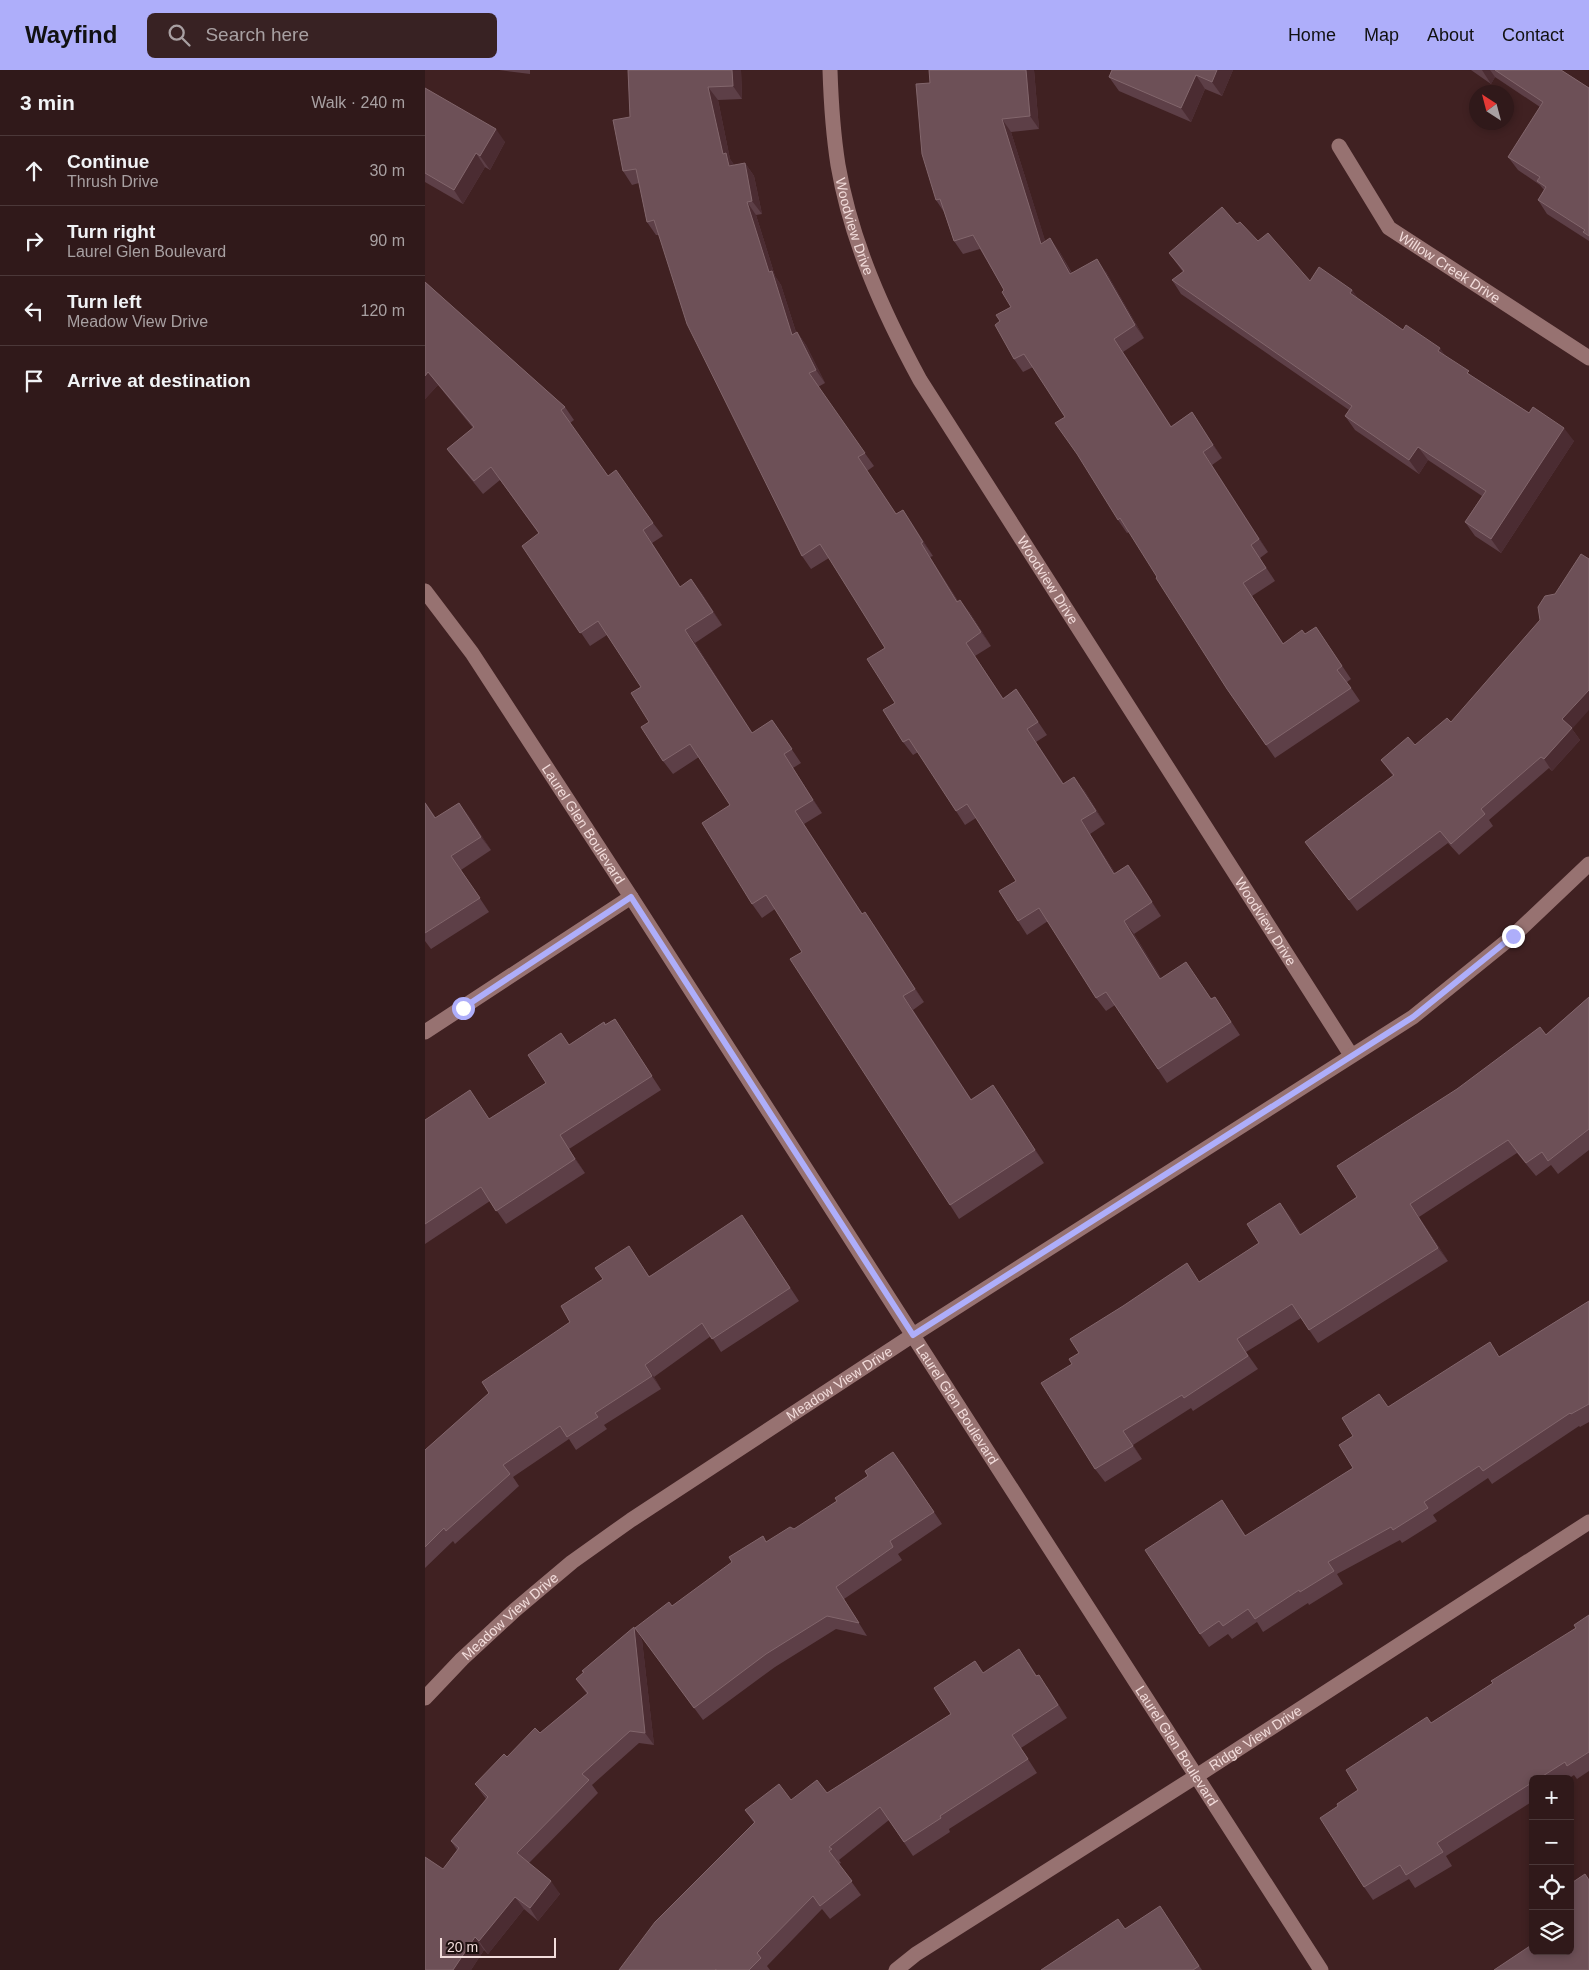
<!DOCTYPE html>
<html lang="en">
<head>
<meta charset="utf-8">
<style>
  :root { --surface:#30191a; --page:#382223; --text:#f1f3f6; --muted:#a8a0a2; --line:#4b3839; --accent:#aeaefa }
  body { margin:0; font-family:Arial,sans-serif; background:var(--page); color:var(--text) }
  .controls { position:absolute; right:15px; bottom:15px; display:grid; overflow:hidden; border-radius:8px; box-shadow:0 2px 8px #0003 }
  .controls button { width:45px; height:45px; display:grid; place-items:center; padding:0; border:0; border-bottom:1px solid var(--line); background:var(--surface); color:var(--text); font:25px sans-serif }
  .compass { position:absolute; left:1044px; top:15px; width:45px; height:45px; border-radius:50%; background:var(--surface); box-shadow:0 2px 8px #0003; rotate:324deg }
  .scale { position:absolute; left:15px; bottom:12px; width:116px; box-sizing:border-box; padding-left:5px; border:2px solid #f2dcdb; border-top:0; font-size:14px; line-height:18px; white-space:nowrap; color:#f2dcdb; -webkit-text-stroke:4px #1e100f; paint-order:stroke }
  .stop { position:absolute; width:15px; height:15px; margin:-11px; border:4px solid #aeaefa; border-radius:50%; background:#fff }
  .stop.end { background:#aeaefa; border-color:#fff; box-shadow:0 1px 5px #0008 }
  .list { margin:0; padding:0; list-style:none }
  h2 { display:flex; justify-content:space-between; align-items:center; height:65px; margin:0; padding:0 20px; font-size:21px }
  h2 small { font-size:16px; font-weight:400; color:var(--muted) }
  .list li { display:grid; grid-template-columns:32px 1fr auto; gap:15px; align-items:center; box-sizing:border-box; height:70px; padding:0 20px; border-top:1px solid var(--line) }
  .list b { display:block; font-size:19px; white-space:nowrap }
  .list p { margin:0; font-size:16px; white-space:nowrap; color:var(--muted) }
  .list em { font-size:16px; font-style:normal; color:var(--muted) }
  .icon { flex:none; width:28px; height:28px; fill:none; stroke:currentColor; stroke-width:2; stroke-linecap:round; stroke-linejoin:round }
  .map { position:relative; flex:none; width:1164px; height:1900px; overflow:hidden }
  header { display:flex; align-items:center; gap:30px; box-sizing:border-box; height:70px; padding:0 25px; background:var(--accent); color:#111 }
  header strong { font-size:24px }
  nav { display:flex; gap:28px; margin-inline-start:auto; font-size:18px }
  .search { width:350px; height:45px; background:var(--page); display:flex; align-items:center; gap:12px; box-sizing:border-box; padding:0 18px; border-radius:8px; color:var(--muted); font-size:19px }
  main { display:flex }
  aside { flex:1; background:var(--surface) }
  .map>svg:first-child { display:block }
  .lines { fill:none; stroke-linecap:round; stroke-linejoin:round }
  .minor { stroke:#977271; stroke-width:15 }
  .wall { fill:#5d3f47 }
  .shaded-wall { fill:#4b2c32 }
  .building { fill:#6d5057; stroke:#82666c }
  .route { stroke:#aeaefa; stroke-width:6 }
  .labels { text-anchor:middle; stroke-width:4; stroke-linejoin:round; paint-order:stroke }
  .street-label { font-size:14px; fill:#f2dcdb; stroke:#1e100f }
</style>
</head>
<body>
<header>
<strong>Wayfind</strong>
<div class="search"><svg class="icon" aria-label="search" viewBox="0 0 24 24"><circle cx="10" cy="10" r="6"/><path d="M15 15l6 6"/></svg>Search here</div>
<nav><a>Home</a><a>Map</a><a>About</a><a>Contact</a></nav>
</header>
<main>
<aside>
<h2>3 min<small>Walk · 240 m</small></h2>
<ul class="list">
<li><svg class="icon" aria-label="ahead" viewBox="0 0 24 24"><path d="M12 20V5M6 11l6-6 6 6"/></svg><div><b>Continue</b><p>Thrush Drive</p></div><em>30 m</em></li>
<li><svg class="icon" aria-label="right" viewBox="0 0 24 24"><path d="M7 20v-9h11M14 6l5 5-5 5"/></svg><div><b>Turn right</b><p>Laurel Glen Boulevard</p></div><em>90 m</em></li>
<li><svg class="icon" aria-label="left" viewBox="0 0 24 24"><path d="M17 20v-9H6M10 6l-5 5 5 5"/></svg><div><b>Turn left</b><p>Meadow View Drive</p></div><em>120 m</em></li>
<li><svg class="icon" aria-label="arrive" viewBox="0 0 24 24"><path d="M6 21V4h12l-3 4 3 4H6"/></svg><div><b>Arrive at destination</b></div></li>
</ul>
</aside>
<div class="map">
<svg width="1164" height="1900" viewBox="0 0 1164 1900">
  <rect width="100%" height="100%" fill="#402122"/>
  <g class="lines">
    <g class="minor">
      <path id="s1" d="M405 0C406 32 408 63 413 95 426 171 458 242 495 310L926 985"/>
      <path id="s2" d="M914 76 964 158 1164 288"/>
      <path id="s3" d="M0 521 47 583 206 827 896 1900"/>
      <path d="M0 962 206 827"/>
      <path id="s4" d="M0 1628 37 1589 90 1540 147 1492 206 1450 488 1265 988 947 1088 866 1164 794"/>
      <path id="s5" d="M471 1900 491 1884 770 1707 1164 1452"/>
    </g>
  </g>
  <g class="wall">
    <path d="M74 0H105V4Z"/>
    <path d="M203 0H316L317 29 293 30 305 89 309 95 320 93 329 106 337 144 331 145 350 206 356 215 371 262H372L381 275 400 313 393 317 449 396 442 401 471 444 478 440 508 486 505 487 533 531 545 543 566 576 550 586 578 628 591 619 622 665 611 672 639 714 659 720 680 754 665 764 690 803 703 795 736 846 709 864 736 908 770 905 786 929 790 927 815 965 742 1013 690 935 681 941 671 928 623 851 602 865 593 851 591 811 551 748 540 755 493 682 488 685 478 672 460 578 404 488 386 499 377 486 234 165H231L222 152 214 113 207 115 198 101 205 47Z"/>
    <path d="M504 0H609L614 59 586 62 620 171 634 181 647 203 681 202 719 268 698 282 746 356 767 342 797 388 787 395 843 482 835 488 850 511 827 526 858 573 880 564 891 557 926 609 922 612 935 631 850 688 802 619 704 462 702 463 693 450 640 347 608 297 598 302 589 289 575 251 586 237 579 220 555 179 538 184 529 171 519 142 511 130Z"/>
    <path d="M687 0H808L797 26 780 19 766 52 694 21 684 7Z"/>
    <path d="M1046 0H1136L1164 18V171L1122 144 1113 130 1119 120 1115 115 1093 100 1083 87 1115 37 1070 7 1066 14Z"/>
    <path d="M0 18 80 72 65 100 60 97 38 134 0 112Z"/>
    <path d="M812 154 833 171 885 211 927 220 933 229 978 260 1020 286 1047 306 1149 371 1076 483 1050 466 1040 452 1057 426 1003 390 994 404 930 360 920 346 924 340 756 224 747 210 758 202 744 183Z"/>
    <path d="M0 212 140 337 149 350 145 353 183 406 228 453 238 466 227 473 255 516 276 522 297 555 270 573 327 663 347 650 376 693 368 698 397 743 379 754 437 843 449 855 499 932 488 940 546 1029 568 1015 619 1093 534 1149 525 1135 377 882 350 839 337 848 327 834 305 735 274 687 248 704 238 691 224 652 216 617 182 565 165 576 97 476 114 464 75 410 58 424 32 392 22 379 48 358 13 315 0 329Z"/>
    <path d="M1026 652 1147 659 1155 670 1127 701 1124 698 1064 750 1068 756 1034 785 1023 773 932 841 880 772 968 706 956 690 990 675Z"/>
    <path d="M0 732 11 748 34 733 66 780 36 800 64 842 6 879 0 871Z"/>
    <path d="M1164 927V1080L1133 1104 1126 1095 1111 1106 1092 1083 994 1147 1023 1191 893 1273 876 1248 821 1282 833 1299 768 1341 766 1338 708 1375 717 1389 680 1412 670 1399 775 1211 834 1173 855 1133 876 1164 932 1127Z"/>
    <path d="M190 949 236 1020 144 1079 160 1103 81 1154 65 1131 0 1174V1050L45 1020 64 1049 121 1013 136 963 144 975 179 952 181 954Z"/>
    <path d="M326 1158 374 1231 296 1282 286 1266 229 1307 236 1319 179 1355 182 1359 151 1380 144 1369 88 1407 94 1416 30 1474 28 1471 0 1498V1380L145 1252 204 1176 224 1206Z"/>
    <path d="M1164 1231V1352L1155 1357 1154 1356 1067 1414 1063 1408 1008 1445 1012 1451 977 1473 975 1470 912 1504 918 1514 884 1535 883 1533 838 1562 832 1552 807 1569 803 1564 784 1577 775 1564 797 1430 821 1466 928 1398V1366L963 1337 1075 1286Z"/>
    <path d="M477 1394 517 1454 473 1484 477 1490 419 1529 442 1566 411 1559 350 1597 278 1650 210 1558 247 1536 342 1472 369 1459Z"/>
    <path d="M1164 1545V1701L1152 1709 1149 1705 1143 1709H1108V1731L1021 1786 1027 1796 990 1818 984 1809 948 1830 939 1817 913 1736 933 1720 1006 1653 1068 1613 1151 1558Z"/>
    <path d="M209 1557 217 1570 229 1675 214 1673 167 1715 173 1723 104 1793 135 1824 113 1851 99 1839 63 1884 59 1880 46 1900H0L18 1799 32 1780 26 1771 61 1729 50 1714 82 1687 115 1663 162 1624 151 1609 158 1603 157 1601Z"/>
    <path d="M603 1592 612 1606 623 1618 642 1648 596 1678 612 1703 524 1759 525 1762 488 1786 464 1750 414 1790 416 1793 414 1794 436 1825 405 1849 397 1839 342 1896 345 1900H194L329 1753 320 1740 402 1723 526 1644 558 1603Z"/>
    <path d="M735 1836 777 1900H616L700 1859Z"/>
  </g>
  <g class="shaded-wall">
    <path d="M307 0H316L317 29 308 16Z"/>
    <path d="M601 0H609L614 59 605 46Z"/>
    <path d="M792 0H808L797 26 787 12Z"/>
    <path d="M1057 0H1065L1070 7 1066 14Z"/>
    <path d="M771 5 780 19 766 52 756 38Z"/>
    <path d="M283 17 293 30 305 89 310 96H304L298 84Z"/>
    <path d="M577 49 586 62 625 186 616 174Z"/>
    <path d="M71 59 80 72 65 100 55 86Z"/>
    <path d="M51 83 60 97 38 134 29 120Z"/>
    <path d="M320 93 329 106 337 144 327 131Z"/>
    <path d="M322 132 331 145 350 206 356 215 376 278 367 265 344 202Z"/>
    <path d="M625 168 634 181 654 217 645 204Z"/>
    <path d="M672 189 681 202 719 268 710 255Z"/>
    <path d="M927 220 937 234 925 223Z"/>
    <path d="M372 262 381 275 400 313 391 300Z"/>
    <path d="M689 269 698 282 755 370 746 357Z"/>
    <path d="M1015 278 1025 292 1013 281Z"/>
    <path d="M3 302 13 315 0 329V306Z"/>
    <path d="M767 342 776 355 797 388 788 375Z"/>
    <path d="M1139 358 1149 371 1076 483 1066 469Z"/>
    <path d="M993 377 1003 390 994 404 984 390Z"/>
    <path d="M778 382 787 395 843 482 834 469Z"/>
    <path d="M478 440 487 453 508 486 498 472Z"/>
    <path d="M218 460 227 473 264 530 255 517Z"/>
    <path d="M496 473 505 487 541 545 532 532Z"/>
    <path d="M266 509 276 522 297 555 288 542Z"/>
    <path d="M535 530 545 543 566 576 556 562Z"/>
    <path d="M260 560 270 573 336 676 327 663Z"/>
    <path d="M541 573 550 586 587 642 578 629Z"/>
    <path d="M1164 620V640L1147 659 1155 670 1127 701 1119 689 1137 649Z"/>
    <path d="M602 659 611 672 647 727 638 714Z"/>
    <path d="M359 684 368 698 397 743 388 730Z"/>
    <path d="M649 707 659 720 680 754 671 741Z"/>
    <path d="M34 733 44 746 66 780 56 767Z"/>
    <path d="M370 741 379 754 446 857 437 844Z"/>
    <path d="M656 750 665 764 699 817 689 804Z"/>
    <path d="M703 795 713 808 736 846 727 832Z"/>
    <path d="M440 842 449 855 499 932 490 919Z"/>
    <path d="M699 851 709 864 745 922 735 909Z"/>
    <path d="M478 926 488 940 555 1043 546 1030Z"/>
    <path d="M190 949 199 962 236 1020 227 1006Z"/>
    <path d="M568 1015 577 1028 619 1093 610 1080Z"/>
    <path d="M135 1065 144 1079 160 1103 150 1089Z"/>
    <path d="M855 1133 865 1146 885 1178 875 1165Z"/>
    <path d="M985 1134 994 1147 1023 1191 1013 1178Z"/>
    <path d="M220 1295 229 1307 236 1319 227 1306Z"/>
    <path d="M698 1361 708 1375 717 1389 708 1376Z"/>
    <path d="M209 1557 217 1570 229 1675 220 1663Z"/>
    <path d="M126 1811 135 1824 113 1851 105 1838Z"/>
    <path d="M90 1827 99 1839 63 1884 54 1871Z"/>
    <path d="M50 1867 59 1880 46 1900H28Z"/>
  </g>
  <g class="building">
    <path d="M203 0H307L308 16 283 17 298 84 301 83 304 96 320 93 327 131 322 132 344 202 347 201 367 265 372 262 391 300 384 303 440 383 433 387 471 444 478 440 498 472 496 473 532 532 535 530 556 562 541 573 578 629 591 619 613 652 602 659 638 714 649 707 671 741 656 750 689 804 703 795 727 832 699 851 735 909 761 892 786 929 790 927 806 952 733 999 681 922 671 928 614 838 593 851 574 821 591 811 542 734 531 741 484 669 478 672 458 640 470 633 442 589 460 578 395 474 377 486 262 254 229 150 222 152 211 99 198 101 188 50 205 47Z"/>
    <path d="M504 0H601L605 46 577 49 616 174 625 168 645 204 672 189 710 255 689 269 746 357 767 342 788 375 778 382 834 469 826 475 841 498 818 513 858 574 877 560 880 564 891 557 917 596 912 600 926 618 841 675 802 619 731 508 732 507 695 448 693 450 652 384 630 353 640 347 599 284 589 289 570 255 575 251 571 245 586 237 577 222 579 220 548 165 529 171 515 129 511 130 497 84 491 14 505 13Z"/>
    <path d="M687 0H792L787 12 771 5 756 38 684 7Z"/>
    <path d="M1070 0H1136L1164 18V166L1158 162 1160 160 1113 130 1121 117 1112 111 1115 107 1083 87 1118 32Z"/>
    <path d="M0 18 71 59 55 86 51 83 29 120 0 103Z"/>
    <path d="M797 137 812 154 815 152 833 171 843 163 885 211 894 197 927 220 925 223 978 260 981 255 1015 278 1013 281 1044 301 1042 303 1104 343 1108 337 1139 358 1066 469 1040 452 1061 421 993 377 984 390 920 346 927 336 747 210 759 201 744 183Z"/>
    <path d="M0 212 140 337 136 340 183 406 191 400 228 453 218 460 255 517 266 509 288 542 260 560 327 663 347 650 367 679 359 684 388 730 370 741 437 844 440 842 490 919 478 926 546 1030 568 1015 610 1080 525 1135 365 889 377 882 341 825 327 834 277 753 305 735 265 674 238 691 216 657 224 652 206 623 216 617 173 551 155 563 97 476 114 463 66 397 49 411 22 379 49 357 3 302 0 306Z"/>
    <path d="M1156 484 1164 489V620L1137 649 1147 658 1119 689 1116 687 1056 739 1060 744 1026 774 1015 761 924 830 880 772 969 705 956 690 983 667 990 675 1022 648 1026 652 1115 550 1113 537 1120 526 1130 524Z"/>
    <path d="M0 733 10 748 34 733 56 767 26 786 55 828 0 863Z"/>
    <path d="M1164 927V1059L1123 1091 1117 1082 1101 1093 1083 1070 985 1134 1013 1178 884 1260 867 1234 812 1269 823 1286 759 1328 757 1325 698 1361 708 1376 670 1399 616 1313 647 1294 644 1289 654 1283 645 1269 698 1236 762 1193 774 1212 834 1173 822 1154 855 1133 875 1165 932 1127 912 1096 1032 1019 1115 957 1121 965Z"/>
    <path d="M190 949 227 1006 135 1065 150 1089 71 1141 56 1117 0 1154V1050L45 1020 64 1049 121 1013 103 985 136 963 144 975 179 952 180 955Z"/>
    <path d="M317 1145 365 1218 287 1269 277 1253 220 1295 227 1306 170 1343 173 1347 142 1367 135 1356 78 1395 85 1404 21 1461 19 1458 0 1477V1380L64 1323 57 1312 145 1252 136 1236 178 1209 170 1198 204 1176 224 1207Z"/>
    <path d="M1164 1231V1334L1146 1344 1145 1343 1058 1401 1054 1396 999 1432 1003 1438 968 1460 966 1457 903 1492 909 1501 875 1522 874 1520 830 1549 823 1539 798 1556 794 1551 775 1564 720 1480 797 1430 820 1466 928 1398 914 1375 928 1366 917 1348 954 1324 963 1337 1065 1272 1074 1287Z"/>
    <path d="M468 1382 509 1442 465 1471 468 1477 411 1517 434 1553 402 1546 341 1584 269 1638 210 1558 244 1532 247 1536 307 1492 304 1487 338 1466 341 1472 365 1457 369 1459 412 1431 410 1428 443 1406 440 1401Z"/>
    <path d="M1164 1545V1682L1142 1696 1140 1692 1113 1709H1108V1712L1012 1773 1018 1782 981 1805 975 1795 939 1817 895 1748 913 1736 912 1734 933 1720 921 1700 1002 1647 1006 1653 1068 1613 1066 1611 1151 1558 1149 1555Z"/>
    <path d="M209 1557 220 1663 205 1661 157 1704 164 1710 92 1783 126 1811 105 1838 90 1827 54 1871 50 1867 28 1900H0V1787L18 1799 34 1778 26 1771 63 1727 50 1714 79 1684 82 1687 110 1658 115 1663 163 1623 151 1609 159 1602 157 1601Z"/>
    <path d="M594 1579 611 1606 614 1605 633 1635 587 1665 603 1689 515 1746 516 1748 479 1772 455 1737 404 1777 407 1779 404 1781 427 1811 395 1836 388 1826 332 1883 336 1888 324 1900H291V1899L290 1900H194L230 1852 330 1752 320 1740 354 1714 366 1730 392 1710 402 1723 526 1644 509 1618 550 1591 558 1603Z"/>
    <path d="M1160 1804 1164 1810V1900H1069L1108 1874V1881H1145V1814Z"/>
    <path d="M735 1836 774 1896 768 1900H616L693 1849 700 1859Z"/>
  </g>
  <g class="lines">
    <path class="route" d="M38 938 206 827 488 1265 988 947 1088 866"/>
  </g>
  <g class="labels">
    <g class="street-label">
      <text dy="5" stroke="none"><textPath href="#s1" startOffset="159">Woodview Drive</textPath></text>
      <text dy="5" stroke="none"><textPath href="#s2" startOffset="168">Willow Creek Drive</textPath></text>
      <text dy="5" stroke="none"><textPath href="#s1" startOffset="564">Woodview Drive</textPath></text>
      <text dy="5" stroke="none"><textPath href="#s3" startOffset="282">Laurel Glen Boulevard</textPath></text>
      <text dy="5" stroke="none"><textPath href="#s1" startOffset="969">Woodview Drive</textPath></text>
      <text dy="5" stroke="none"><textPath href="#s4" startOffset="522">Meadow View Drive</textPath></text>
      <text dy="5" stroke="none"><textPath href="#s3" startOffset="972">Laurel Glen Boulevard</textPath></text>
      <text dy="5" stroke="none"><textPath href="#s4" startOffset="118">Meadow View Drive</textPath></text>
      <text dy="5" stroke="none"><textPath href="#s5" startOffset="428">Ridge View Drive</textPath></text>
      <text dy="5" stroke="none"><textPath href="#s3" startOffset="1378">Laurel Glen Boulevard</textPath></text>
    </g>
  </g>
</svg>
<div class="controls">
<button>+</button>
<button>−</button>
<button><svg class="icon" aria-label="locate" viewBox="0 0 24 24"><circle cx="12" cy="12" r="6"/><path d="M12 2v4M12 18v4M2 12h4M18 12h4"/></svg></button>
<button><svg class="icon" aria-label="layers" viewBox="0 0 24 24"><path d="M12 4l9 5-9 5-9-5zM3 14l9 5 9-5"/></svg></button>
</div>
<svg class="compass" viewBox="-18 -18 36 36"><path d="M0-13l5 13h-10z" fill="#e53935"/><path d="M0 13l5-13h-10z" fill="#a8a0a2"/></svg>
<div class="scale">20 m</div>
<div class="stop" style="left:38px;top:938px"></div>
<div class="stop end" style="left:1088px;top:866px"></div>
</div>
</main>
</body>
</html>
